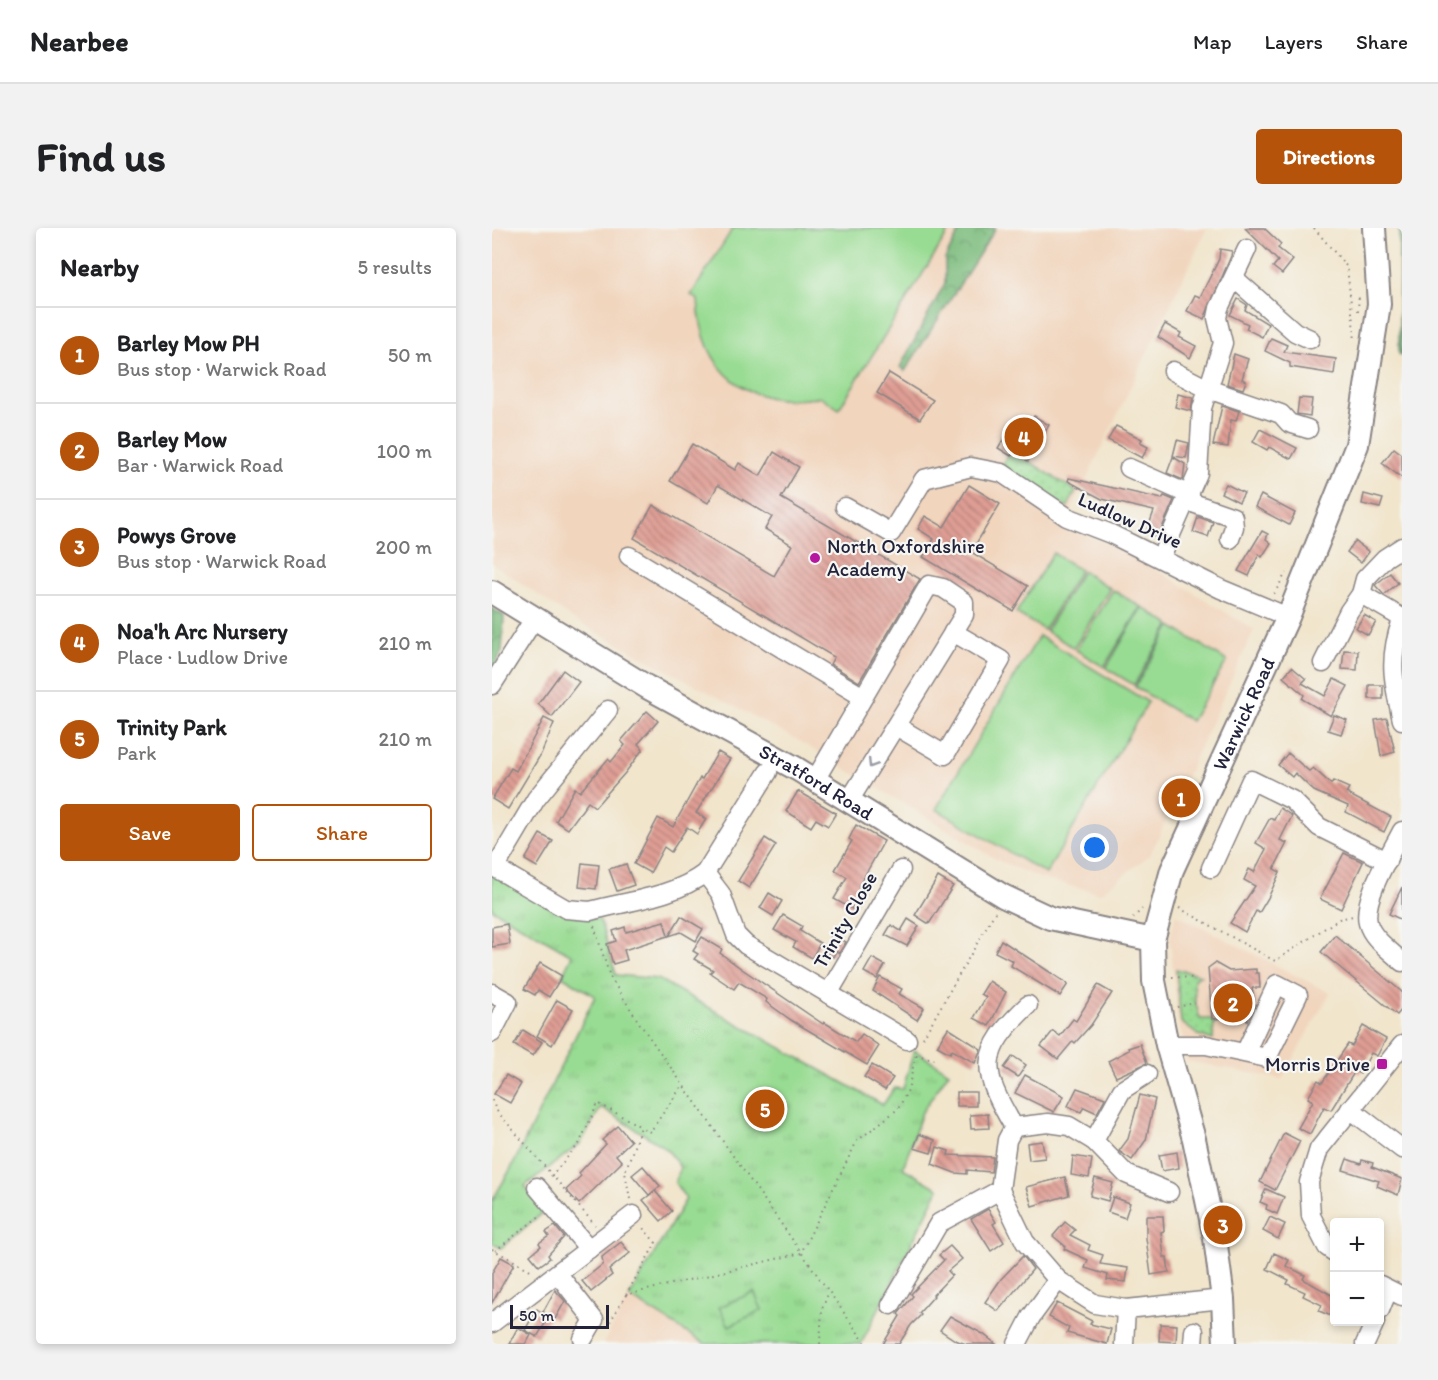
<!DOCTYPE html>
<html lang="en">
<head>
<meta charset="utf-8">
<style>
  :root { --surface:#fff; --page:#f2f2f2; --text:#202124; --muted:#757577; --line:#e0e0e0; --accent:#b45309 }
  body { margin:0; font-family:Itim,sans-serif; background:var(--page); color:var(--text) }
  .controls { position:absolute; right:18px; bottom:18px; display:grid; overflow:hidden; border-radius:6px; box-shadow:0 3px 9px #0003 }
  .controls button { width:54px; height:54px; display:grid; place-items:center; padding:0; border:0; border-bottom:2px solid var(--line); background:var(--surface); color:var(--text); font:30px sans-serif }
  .scale { position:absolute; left:18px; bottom:15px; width:99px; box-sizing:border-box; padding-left:6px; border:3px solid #22223b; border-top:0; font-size:16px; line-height:21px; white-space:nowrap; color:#22223b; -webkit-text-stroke:4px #f6f6f2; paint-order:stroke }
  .you { position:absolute; left:603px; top:620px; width:21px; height:21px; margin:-15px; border:4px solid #fff; border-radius:50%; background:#1a73e8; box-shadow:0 0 0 9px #1a73e833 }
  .badge { display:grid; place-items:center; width:39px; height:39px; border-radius:50%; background:var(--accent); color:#fff; font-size:20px; font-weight:700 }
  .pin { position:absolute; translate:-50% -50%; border:3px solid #fff; box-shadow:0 2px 6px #0006 }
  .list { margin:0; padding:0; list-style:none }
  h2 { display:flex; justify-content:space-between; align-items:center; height:78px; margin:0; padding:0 24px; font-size:26px }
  h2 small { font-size:20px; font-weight:400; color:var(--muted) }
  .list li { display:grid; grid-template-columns:39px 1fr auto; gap:18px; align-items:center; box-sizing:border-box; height:96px; padding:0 24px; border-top:2px solid var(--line) }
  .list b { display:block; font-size:22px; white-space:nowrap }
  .list p { margin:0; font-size:20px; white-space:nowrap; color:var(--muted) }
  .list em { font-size:20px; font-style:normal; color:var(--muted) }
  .actions { display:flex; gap:12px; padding:18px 24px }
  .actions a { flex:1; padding:14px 0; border:2px solid var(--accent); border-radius:6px; text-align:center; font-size:21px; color:var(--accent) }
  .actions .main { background:var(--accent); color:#fff }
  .map { position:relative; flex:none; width:910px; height:1116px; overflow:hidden; border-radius:6px }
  header { display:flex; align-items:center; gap:36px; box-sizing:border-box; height:84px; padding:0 30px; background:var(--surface); border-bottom:2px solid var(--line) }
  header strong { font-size:28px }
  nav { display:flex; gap:33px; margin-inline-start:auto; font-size:21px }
  .intro { display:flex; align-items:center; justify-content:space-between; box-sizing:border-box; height:144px; padding:0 36px }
  h1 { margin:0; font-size:42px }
  .button { padding:15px 27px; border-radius:6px; background:var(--accent); color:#fff; font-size:21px; font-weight:700 }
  main { display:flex; gap:36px; padding:0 36px }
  aside { flex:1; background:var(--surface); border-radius:6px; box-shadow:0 3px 9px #0003 }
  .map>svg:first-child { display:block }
  .built { fill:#f1d5bd }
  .grass { fill:url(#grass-dots); stroke:#5d7e66; stroke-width:1.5 }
  .forest { fill:url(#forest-crowns); stroke:#4e6e5c; stroke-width:1.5 }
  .park { fill:url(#park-tufts); stroke:#5d7e66; stroke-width:1.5 }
  .pitch { fill:#98db92; stroke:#5d7e66; stroke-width:1.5 }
  .building { fill:url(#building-back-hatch) }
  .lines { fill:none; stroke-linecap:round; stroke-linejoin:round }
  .minor-casing { stroke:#8a8484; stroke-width:21 }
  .major-casing { stroke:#8a8484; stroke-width:26 }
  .path { stroke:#8a8484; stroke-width:2; stroke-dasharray:1.5 4.5; stroke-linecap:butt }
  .minor { stroke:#fff; stroke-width:18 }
  .major { stroke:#fff; stroke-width:22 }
  .oneway { stroke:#9c9ca7 }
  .poi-dot { fill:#b5179e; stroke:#f6f6f2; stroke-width:2 }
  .labels { text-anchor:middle; stroke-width:4.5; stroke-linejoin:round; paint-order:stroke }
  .street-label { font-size:20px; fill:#22223b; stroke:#f6f6f2 }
  .poi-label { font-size:20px; fill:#22223b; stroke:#f6f6f2; text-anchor:start }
</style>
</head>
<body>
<header>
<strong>Nearbee</strong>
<nav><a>Map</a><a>Layers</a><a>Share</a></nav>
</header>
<div class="intro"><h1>Find us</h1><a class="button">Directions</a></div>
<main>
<aside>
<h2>Nearby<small>5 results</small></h2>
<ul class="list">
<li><span class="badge">1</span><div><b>Barley Mow PH</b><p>Bus stop · Warwick Road</p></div><em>50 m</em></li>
<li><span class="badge">2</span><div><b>Barley Mow</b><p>Bar · Warwick Road</p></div><em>100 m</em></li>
<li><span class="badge">3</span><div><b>Powys Grove</b><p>Bus stop · Warwick Road</p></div><em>200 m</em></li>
<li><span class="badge">4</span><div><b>Noa'h Arc Nursery</b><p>Place · Ludlow Drive</p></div><em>210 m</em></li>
<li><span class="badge">5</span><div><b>Trinity Park</b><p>Park</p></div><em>210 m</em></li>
</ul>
<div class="actions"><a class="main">Save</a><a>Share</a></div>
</aside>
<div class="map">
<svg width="910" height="1116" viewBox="0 0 910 1116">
  <defs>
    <pattern id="grass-dots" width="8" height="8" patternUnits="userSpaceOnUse" patternTransform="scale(1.5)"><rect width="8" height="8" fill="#98db92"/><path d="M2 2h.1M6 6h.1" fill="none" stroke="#83bc7f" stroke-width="1.8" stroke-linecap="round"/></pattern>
    <pattern id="forest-crowns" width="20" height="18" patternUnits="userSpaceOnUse" patternTransform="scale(1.5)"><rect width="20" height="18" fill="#7abb7c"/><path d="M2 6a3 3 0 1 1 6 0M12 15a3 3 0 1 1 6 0" fill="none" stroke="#649867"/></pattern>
    <pattern id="park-tufts" width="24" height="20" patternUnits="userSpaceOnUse" patternTransform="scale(1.5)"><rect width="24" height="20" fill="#98db92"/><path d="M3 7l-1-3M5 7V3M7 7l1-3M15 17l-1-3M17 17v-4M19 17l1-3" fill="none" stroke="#83bc7f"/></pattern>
    <pattern id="building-back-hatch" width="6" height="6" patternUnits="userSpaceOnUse" patternTransform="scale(1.5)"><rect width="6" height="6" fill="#df9e94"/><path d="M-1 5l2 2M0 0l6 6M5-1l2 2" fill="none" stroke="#b4807a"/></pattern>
  </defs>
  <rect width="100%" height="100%" fill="#f6f6f2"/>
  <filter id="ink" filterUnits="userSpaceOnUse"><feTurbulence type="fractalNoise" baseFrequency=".0167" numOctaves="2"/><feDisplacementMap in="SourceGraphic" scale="12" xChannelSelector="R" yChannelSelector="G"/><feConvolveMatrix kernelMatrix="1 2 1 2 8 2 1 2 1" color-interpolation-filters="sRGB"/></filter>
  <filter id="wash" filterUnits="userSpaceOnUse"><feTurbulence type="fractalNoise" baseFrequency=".008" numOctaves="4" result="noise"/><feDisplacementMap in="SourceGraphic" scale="24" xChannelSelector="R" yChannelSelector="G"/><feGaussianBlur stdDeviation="1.35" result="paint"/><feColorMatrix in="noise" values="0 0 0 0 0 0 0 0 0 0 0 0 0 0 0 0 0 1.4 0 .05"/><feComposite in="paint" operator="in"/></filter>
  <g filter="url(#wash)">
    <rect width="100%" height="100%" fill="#f1e5cc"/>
    <g class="built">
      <path d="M0 0H715L571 300 607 311 638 325 762 402 658 627 608 665 547 650 506 632 309 514 84 393 0 335Z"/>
      <path d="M684 686 838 765 790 851 695 833 686 789 678 711Z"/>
      <path d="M137 1069 213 1116H111Z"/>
    </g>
    <g class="grass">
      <path d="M522 224 584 263 575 280 510 237 516 226 519 228Z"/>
      <path d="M684 741 709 747 702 751 703 773 708 791H720L722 795 721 812 706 807 689 794Z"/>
    </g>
    <g class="forest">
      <path d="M469 0H504L413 143 408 139 453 55V31Z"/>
      <path d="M907 0H910V127L907 126Z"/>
      <path d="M0 380 12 388 10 424 0 441Z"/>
    </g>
    <path class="park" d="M0 644 76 686 108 692 124 747 166 751 391 877 402 860 411 861 422 822 457 844 430 884 411 940 447 961 369 1116H213L137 1069 194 971 183 955 188 939 175 921 109 879 89 915 33 958 51 984 9 1020 0 1015V973L21 937 103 768 70 748 80 727 0 681Z"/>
    <g class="pitch">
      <path d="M241 0H459L347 181 329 169C257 182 210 146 206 72L199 67Z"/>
      <path d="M561 325 588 342 552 402 524 385Z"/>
      <path d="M590 343 618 360 582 420 554 403Z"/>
      <path d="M621 362 649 379 612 439 584 422Z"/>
      <path d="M650 379 678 397 642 457 614 440Z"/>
      <path d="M679 398 735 433 699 493 643 459Z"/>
      <path d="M547 408 656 474 554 646 444 581Z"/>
      <path d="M262 1064 270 1082 237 1098 227 1079Z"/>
    </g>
    <g id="blocks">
      <g class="building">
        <path d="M753 0H772L789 16 786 20 801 32 790 46 781 39 786 33Z"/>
        <path d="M728 21 740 23 739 28 712 91 695 83 703 67 708 69 727 31Z"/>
        <path d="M746 71 755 77 753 82 776 96 770 109 754 101 756 96 738 87Z"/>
        <path d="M673 96 689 105 687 109 704 118 698 130 666 109Z"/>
        <path d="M779 110 795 117 792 124 844 131 842 146 798 139V135L773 123Z"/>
        <path d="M742 126 756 131 750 151 754 153 751 161 735 156Z"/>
        <path d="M397 145 441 172 428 191 385 165Z"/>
        <path d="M686 166 701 170 699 183 683 179Z"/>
        <path d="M807 170 820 171 818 188 805 186Z"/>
        <path d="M730 178 747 183 744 193 739 192 736 219 721 217Z"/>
        <path d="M542 188 557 197 536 233 522 224 519 228 506 220 523 192 531 197 534 191 539 194Z"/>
        <path d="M624 198 650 211 648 215 656 219 650 230 616 212Z"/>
        <path d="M768 201 805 220 799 231 777 219 775 222 761 214Z"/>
        <path d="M685 212 697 215 694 230 681 228Z"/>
        <path d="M200 216 243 242 247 235 268 248 282 224 307 239 289 270 428 351 367 454 338 436 342 429 142 310 161 277 282 348 300 317 273 301 280 289 226 257 216 275 178 253Z"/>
        <path d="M902 220 910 226V250L890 235Z"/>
        <path d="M681 229 693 236 691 252 675 245Z"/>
        <path d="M577 250 670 271 672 268 682 272 666 309 654 305 662 283 610 271 576 253Z"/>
        <path d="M734 256 752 265 747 274 729 265Z"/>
        <path d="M477 257 508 276 479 324 536 358 521 383 431 329 442 311 426 301 433 288 452 299Z"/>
        <path d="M872 266 891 271 888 280 870 276Z"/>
        <path d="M769 267 803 285 797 297 763 279Z"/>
        <path d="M706 289 721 294 716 309 701 304Z"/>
        <path d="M770 303 776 306 774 311 779 315 770 329 767 326 757 348 746 343Z"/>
        <path d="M863 313 877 324 869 335 855 324Z"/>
        <path d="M898 345 906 355 892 367 883 357Z"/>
        <path d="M872 387 884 394 876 407 864 400Z"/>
        <path d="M852 422 866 423 865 442 850 441Z"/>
        <path d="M800 439 814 451 810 455 833 468 842 451 856 458 839 488 810 471 812 467 791 449Z"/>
        <path d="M71 442 87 454 60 489 46 476Z"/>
        <rect x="877" y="457" width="14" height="14"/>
        <path d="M155 483 166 493 146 516 151 521 133 545 103 579 96 574 76 601 64 593 83 560 88 564 116 531 119 534 133 517 129 513Z"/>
        <path d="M842 487 855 492 849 506 836 502Z"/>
        <path d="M52 490 62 495 49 526 16 581 0 571 19 540 24 543Z"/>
        <path d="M895 490 903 524 889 528 883 492Z"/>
        <path d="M226 524 238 531 204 585 214 591 205 606 195 599 179 624 172 619 158 645 142 636 166 590 181 599 208 550 210 551Z"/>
        <path d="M796 525 817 543 821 540 839 556 841 553 857 560 854 565 899 589 892 604 854 584 856 578 822 563 803 545 800 549 786 537Z"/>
        <path d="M306 563 344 585 336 598 324 591 319 599 294 583Z"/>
        <path d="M788 580 800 588 788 612 795 615 782 641 788 644 776 670 767 685 764 683 753 704 738 695 763 658 752 652 757 641 762 644 774 621 764 615 778 590 782 592Z"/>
        <path d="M364 597 392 613 367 658 372 661 360 681 342 671 355 649 343 642 360 613 357 611Z"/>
        <path d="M48 606 61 613 45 639 33 632Z"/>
        <path d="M273 610 284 617 257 660 246 653Z"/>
        <path d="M852 625 871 634 849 681 828 671Z"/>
        <path d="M90 635 107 637 104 661 87 659Z"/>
        <path d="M134 636 142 657 125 663 117 641Z"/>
        <path d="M446 649 461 658 437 696 423 687Z"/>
        <path d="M910 659V692L897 686Z"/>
        <path d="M277 665 290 673 281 688 268 680Z"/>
        <path d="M291 687 310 698 308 703 328 715 320 730 301 719 304 714 282 702Z"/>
        <path d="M189 688 211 701 204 713 189 704 177 708Z"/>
        <path d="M416 691 427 698 415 718 393 707 399 697 409 703Z"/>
        <path d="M172 693 176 708 132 722 135 732 121 736 115 716 124 713 121 703 133 699 134 704Z"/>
        <path d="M15 696 18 716 0 719V699Z"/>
        <path d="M340 706 354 714 347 725 344 723 341 729 330 723Z"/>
        <path d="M843 707 910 764V781L905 787 829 724Z"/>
        <path d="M210 709 230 721 228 725 250 741 331 796 332 794 364 814 370 806 387 818 375 837 299 792 274 774 275 771 247 754 242 761 218 745 221 742 202 731 206 726 201 723Z"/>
        <path d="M509 712 576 756 568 768 519 738 521 733 503 724Z"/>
        <path d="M380 730 393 737 385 751 372 744Z"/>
        <path d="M48 735 70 748 57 769 46 762 43 767 32 761Z"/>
        <path d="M723 735 737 743 764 741V745H767L768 760H760L763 777 755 793 753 789 720 791 716 740Z"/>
        <path d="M388 749 410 761 407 766 432 780 425 792 381 763Z"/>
        <path d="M497 753 514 764 497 798 482 790 494 769 489 766Z"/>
        <path d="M606 757 620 765 599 797 583 815 581 813 566 831 549 818 561 803 568 808 581 791 584 793Z"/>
        <path d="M65 772 81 781 60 817 45 808Z"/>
        <path d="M871 798 894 811 885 828 879 825 868 846 863 843 839 882 832 879 818 906 806 900 821 873 816 870 826 852 830 855 856 816 860 818Z"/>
        <path d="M456 800 489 821 483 835 460 822 458 825 445 818Z"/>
        <path d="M31 802 50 814 41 828 22 817Z"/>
        <path d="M648 816 655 835 624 849 616 833 637 822 636 820Z"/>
        <path d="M521 828 534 837 526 849 512 840Z"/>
        <path d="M380 837 401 850 393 862 372 849Z"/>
        <path d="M14 847 29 856 18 875 2 866Z"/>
        <path d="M533 847 572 868 562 884 523 865Z"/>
        <path d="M585 860 613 870 605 885 592 879 589 884 576 878Z"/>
        <rect x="465" y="864" width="19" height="14"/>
        <path d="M648 867 663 871 654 912 640 932 627 923 636 911Z"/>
        <path d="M496 886 497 900 479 901 478 887Z"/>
        <path d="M126 898 139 913 124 927 130 934 87 976 74 962 89 948 87 945 114 916 110 912Z"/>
        <path d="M792 905 808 913 783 962 768 954Z"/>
        <path d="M427 906 443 912 439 925 422 920Z"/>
        <path d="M550 913 553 930 537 932 535 915Z"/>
        <path d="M445 919 457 923 456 927 501 929 499 944 475 942V946L463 945 440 936Z"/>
        <path d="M685 924 687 940 670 943 667 927Z"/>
        <path d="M581 928 600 931 597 950 579 947Z"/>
        <path d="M855 931 869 936 870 932 881 935 880 939 910 951 906 967 885 958 887 953 851 942Z"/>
        <path d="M151 938 168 958 157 967 140 947Z"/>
        <path d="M573 949 577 967 540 978 534 959Z"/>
        <path d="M603 950 621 955 616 973 598 968Z"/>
        <path d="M774 961 792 969 785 986 774 981 775 977 768 974Z"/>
        <path d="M163 963 180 983 169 993 151 972Z"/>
        <path d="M621 969 638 975 633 990 616 984Z"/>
        <path d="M496 981 504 994 501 996 512 1014 499 1023 479 991Z"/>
        <path d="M654 988H671L672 1003 669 1004 672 1029H675L677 1044 659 1047 654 1010Z"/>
        <path d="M778 989 793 996 786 1011 771 1003Z"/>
        <path d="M573 994 583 1002 578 1007 598 1017 596 1022 611 1027 608 1036 636 1040 634 1054 615 1052 616 1047 593 1040 596 1032 572 1021 573 1018 561 1008Z"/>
        <path d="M63 998 72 1009 56 1027 58 1030 47 1038 38 1027 49 1018 47 1015 57 1008 54 1004Z"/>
        <path d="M129 1014 138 1025 117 1042 120 1047 99 1064 90 1053 111 1036 110 1029Z"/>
        <path d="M458 1018 470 1031 456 1043 460 1047 441 1067 442 1068 427 1085 429 1087 419 1097 407 1116H391L408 1088 406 1086 421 1068 419 1066 452 1032 447 1027Z"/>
        <path d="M782 1025 797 1032 794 1038 813 1047 811 1051 843 1069 839 1088 827 1083 830 1077 811 1068 813 1064 795 1056 797 1052 775 1041Z"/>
        <path d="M531 1028 541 1041 506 1083 493 1074 509 1051Z"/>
        <path d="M9 1029 22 1036 0 1075V1045Z"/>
        <path d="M63 1062 73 1073 63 1091 51 1084Z"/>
        <path d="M565 1075 600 1093 598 1096 619 1101 615 1116 575 1105 577 1100 557 1089Z"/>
        <path d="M45 1081 57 1089 45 1109 33 1102Z"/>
        <path d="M458 1088 491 1106 504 1116H474L463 1112 448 1102Z"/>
        <path d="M668 1096 685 1097 684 1114 667 1113Z"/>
        <path d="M26 1099 39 1107 34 1116H17Z"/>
      </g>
    </g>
  </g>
  <g filter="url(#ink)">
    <use href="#blocks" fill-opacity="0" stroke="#8a8484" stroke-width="1.5"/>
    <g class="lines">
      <defs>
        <g id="minor">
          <path d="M743 51 803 104 818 111"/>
          <path d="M681 143 716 161 789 186 797 195 816 201"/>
          <path d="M637 240 698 267"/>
          <path d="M695 273 741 289 742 299 738 311"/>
          <path d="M353 279 399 305 432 251 479 239 510 245 575 289 619 306 729 361 796 389"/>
          <path d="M137 328 371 469"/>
          <path d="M669 329 706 245 710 180 731 115 725 90 727 80 755 21"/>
          <path d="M869 366 910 390"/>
          <path d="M910 392C896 430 901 453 910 492"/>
          <path d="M831 435 857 383 869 366 873 351 893 330 910 319"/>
          <path d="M0 457 42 391"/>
          <path d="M404 498 453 527 509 432 461 404"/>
          <path d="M323 552 437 357 451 360 472 374V387L357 573"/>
          <path d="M910 603C899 625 870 671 876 695 880 711 899 723 910 734"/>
          <path d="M0 638 74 681 98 683C135 673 182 669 213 645L276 544"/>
          <path d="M3 640 44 571 116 482"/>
          <path d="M719 640 759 552 800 572 827 599 895 633"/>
          <path d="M213 645 229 666 244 707 254 717 415 812"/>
          <path d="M0 765 16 774 0 805"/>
          <path d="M336 766 409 642"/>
          <path d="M536 777C486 825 488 841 522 899L515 912 508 962 533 1014 566 1052 603 1076 634 1081 731 1071"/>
          <path d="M675 817H714L775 830 806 767 785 756 753 825"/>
          <path d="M858 881 910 921"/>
          <path d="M522 899 556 895 577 898 602 913 634 946 677 964"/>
          <path d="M602 913 630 862 655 846"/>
          <path d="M45 959 97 1021"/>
          <path d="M842 1024 835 1019 819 988 817 954 827 921 910 817"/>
          <path d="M66 1046 102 1092 91 1111"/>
          <path d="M888 1057 910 1068"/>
          <path d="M399 1077 447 995 508 962"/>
          <path d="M888 1082 896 1062"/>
          <path d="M0 1095 141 987"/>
          <path d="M525 1116 539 1089 566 1052"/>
          <path d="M632 1116 634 1081"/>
          <path d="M701 1116 702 1103"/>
          <path d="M873 1116 883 1094"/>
        </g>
        <g id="major">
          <path id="s1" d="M0 364 155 459 305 541 511 668 558 690 661 712"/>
          <path id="s2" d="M733 1116 731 1071 723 1010 702 911 675 817 662 753 661 712 680 642 796 389 865 217 887 76 882 0"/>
        </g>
      </defs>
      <use href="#minor" class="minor-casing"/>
      <use href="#major" class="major-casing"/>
      <g class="path">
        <path d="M822 0 855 39 863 112"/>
        <path d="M866 83 867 65"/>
        <path d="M782 366 794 345"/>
        <path d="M687 680 783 733 847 691 861 688"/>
        <path d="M641 690 650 681"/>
        <path d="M102 698 118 749 148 796 374 1116"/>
        <path d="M680 749 704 750"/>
        <path d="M685 779 703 775"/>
        <path d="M431 810 503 684"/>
        <path d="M424 827 442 831"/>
        <path d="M0 872 4 882 103 997"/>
        <path d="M59 948 87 916 106 875 149 899"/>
        <path d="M138 971 133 944 149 899 158 904 190 858"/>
        <path d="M0 1021 42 1044"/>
        <path d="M3 1023 49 987"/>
        <path d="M134 1067 164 1015 151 1000"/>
        <path d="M118 1094 134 1067 309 1025 365 913 406 881 416 862 424 826"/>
        <path d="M328 1116 330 1081 336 1066"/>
      </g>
      <use href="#minor" class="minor"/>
      <use href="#major" class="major"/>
    </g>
    <defs><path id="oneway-chevron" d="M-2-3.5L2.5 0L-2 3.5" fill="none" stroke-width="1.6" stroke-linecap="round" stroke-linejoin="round" transform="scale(1.5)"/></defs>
    <use class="oneway" href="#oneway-chevron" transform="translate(380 536) rotate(122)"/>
  </g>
  <g class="poi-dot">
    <circle cx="323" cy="330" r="6"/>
    <rect x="884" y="830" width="12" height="12" rx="3"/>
  </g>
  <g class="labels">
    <g class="street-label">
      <text transform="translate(638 292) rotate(24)" y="7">Ludlow Drive</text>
      <text dy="7" stroke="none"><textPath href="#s2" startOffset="656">Warwick Road</textPath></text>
      <text dy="7" stroke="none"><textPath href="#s1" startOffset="376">Stratford Road</textPath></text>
      <text transform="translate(353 692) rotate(-60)" y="7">Trinity Close</text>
    </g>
    <g class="poi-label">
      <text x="335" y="325">North Oxfordshire<tspan x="335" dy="23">Academy</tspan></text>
      <text x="878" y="843" text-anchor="end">Morris Drive</text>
    </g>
  </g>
</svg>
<div class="controls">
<button>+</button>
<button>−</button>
</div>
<div class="scale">50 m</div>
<div class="you"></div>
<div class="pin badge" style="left:689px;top:570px">1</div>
<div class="pin badge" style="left:741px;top:775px">2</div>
<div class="pin badge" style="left:731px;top:997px">3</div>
<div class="pin badge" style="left:532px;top:209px">4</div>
<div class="pin badge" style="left:273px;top:881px">5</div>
</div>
</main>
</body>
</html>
